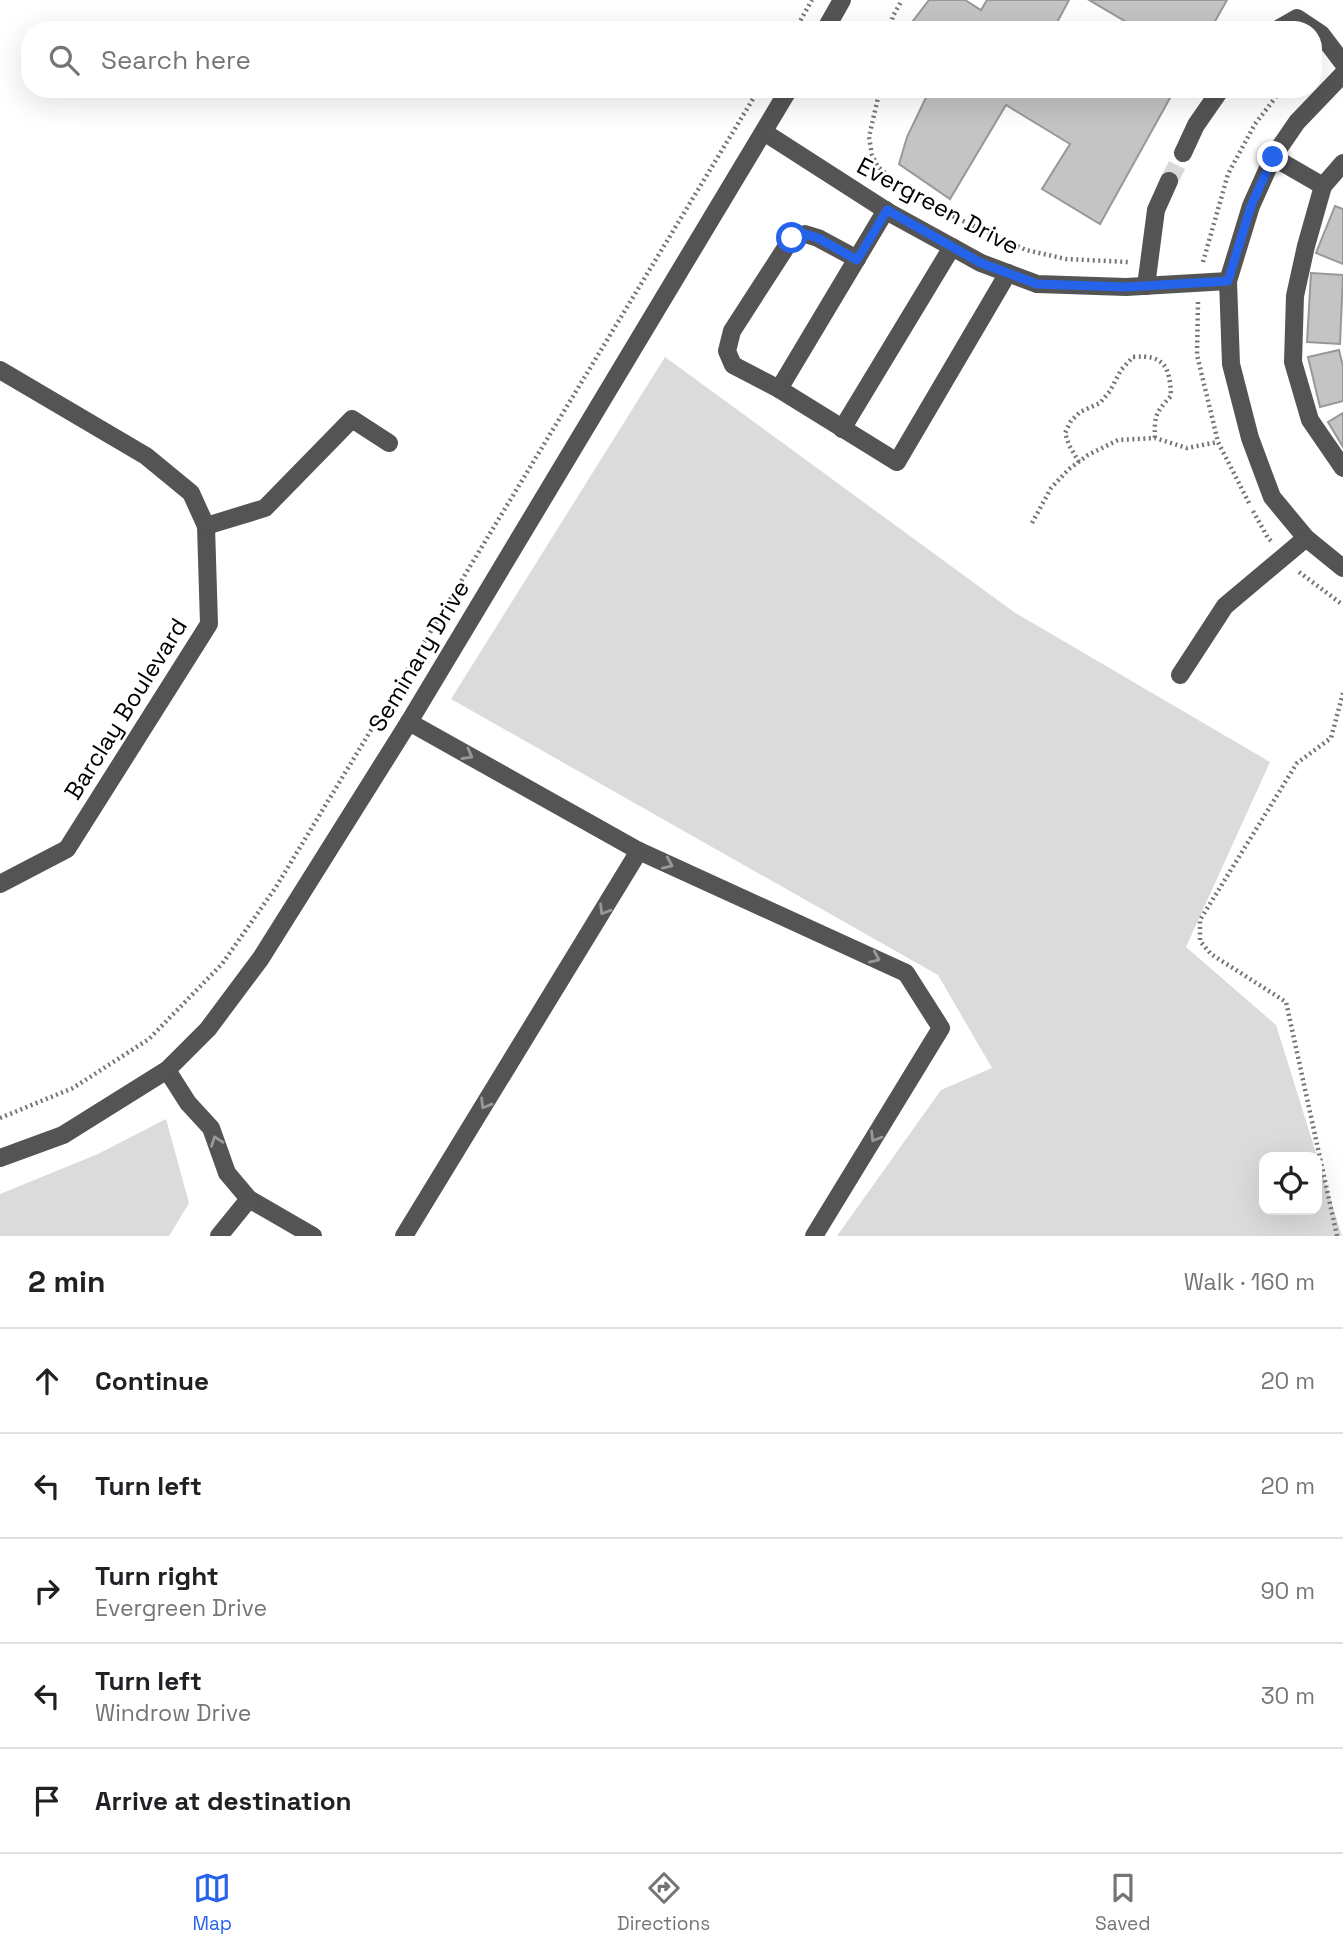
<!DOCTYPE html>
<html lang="en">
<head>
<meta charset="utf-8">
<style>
  :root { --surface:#fff; --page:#f2f2f2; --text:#202124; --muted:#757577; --line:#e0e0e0; --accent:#2563eb }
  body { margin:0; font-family:"Space Grotesk",sans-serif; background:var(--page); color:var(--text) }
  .controls { position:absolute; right:21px; bottom:21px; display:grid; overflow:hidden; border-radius:14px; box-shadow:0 7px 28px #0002 }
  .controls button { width:63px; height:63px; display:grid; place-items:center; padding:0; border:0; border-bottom:2px solid var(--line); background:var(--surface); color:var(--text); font:35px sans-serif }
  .stop { position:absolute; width:21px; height:21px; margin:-16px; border:5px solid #2563eb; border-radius:50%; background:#fff }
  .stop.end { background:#2563eb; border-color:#fff; box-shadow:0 2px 7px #0008 }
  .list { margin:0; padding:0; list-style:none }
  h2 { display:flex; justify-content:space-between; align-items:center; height:91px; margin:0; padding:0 28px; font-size:30px }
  h2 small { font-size:23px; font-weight:400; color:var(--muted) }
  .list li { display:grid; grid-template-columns:46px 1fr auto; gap:21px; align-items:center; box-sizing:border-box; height:105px; padding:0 28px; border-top:2px solid var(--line) }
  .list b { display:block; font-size:26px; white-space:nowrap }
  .list p { margin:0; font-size:23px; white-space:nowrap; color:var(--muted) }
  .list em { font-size:23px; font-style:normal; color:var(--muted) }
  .icon { flex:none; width:38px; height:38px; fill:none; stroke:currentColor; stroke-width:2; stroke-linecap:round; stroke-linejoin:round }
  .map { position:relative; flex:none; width:1343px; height:1236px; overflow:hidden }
  .search { position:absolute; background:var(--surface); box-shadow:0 7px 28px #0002; left:21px; right:21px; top:21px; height:77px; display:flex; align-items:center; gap:18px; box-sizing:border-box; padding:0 24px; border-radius:28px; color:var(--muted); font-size:26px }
  .sheet { height:616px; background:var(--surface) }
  nav { display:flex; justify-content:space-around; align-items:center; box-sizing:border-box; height:98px; border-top:2px solid var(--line); background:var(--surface); font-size:19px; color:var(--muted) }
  nav a { display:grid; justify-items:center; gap:4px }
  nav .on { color:var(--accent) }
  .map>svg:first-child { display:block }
  .green { fill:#dbdbdb; fill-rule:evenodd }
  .building { fill:#c4c4c4; stroke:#989898; stroke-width:2 }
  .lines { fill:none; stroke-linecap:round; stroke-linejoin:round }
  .minor-tunnel { stroke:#d9d9d9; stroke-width:18; stroke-dasharray:18 9; stroke-linecap:butt }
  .path { stroke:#767676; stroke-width:4.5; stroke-dasharray:2 3.5; stroke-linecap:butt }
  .minor { stroke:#545454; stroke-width:18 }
  .oneway { stroke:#989898 }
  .route { stroke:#2563eb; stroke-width:9 }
  .labels { text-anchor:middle; stroke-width:5; stroke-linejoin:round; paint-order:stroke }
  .street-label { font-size:24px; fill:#000; stroke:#fff }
</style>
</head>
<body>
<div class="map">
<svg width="1343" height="1236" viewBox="0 0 1343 1236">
  <rect width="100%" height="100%" fill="#fff"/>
  <g class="green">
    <path d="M665 357 1014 612 1270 762 1186 947 1276 1025 1342 1236H837L941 1090 992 1068 938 975 451 699ZM1264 1157H1317V1210H1264Z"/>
    <path d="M166 1119 189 1203 169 1236H0V1194L98 1154Z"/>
  </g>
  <g class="building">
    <path d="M929 0H965L981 10 987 0H1069L1053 30H906Z"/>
    <path d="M1089 0H1227L1210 30H1140Z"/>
    <path d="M930 89H1175L1100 224 1042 189 1070 144 1006 105 950 199 899 164 907 137Z"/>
    <path d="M1335 206 1343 209V264L1316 253Z"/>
    <path d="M1311 273 1343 275 1340 344 1307 342Z"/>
    <path d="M1339 350 1343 366V401L1320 407 1308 357Z"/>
    <path d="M1343 413V447L1328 422Z"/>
  </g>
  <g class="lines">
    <path class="minor-tunnel" d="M1169 181 1183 153"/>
    <g class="path">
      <path d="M795 30 812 0"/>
      <path d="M889 30 893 16 902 0"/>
      <path d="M880 89 869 137 872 155 878 167 897 182 948 214 1026 250 1066 259 1128 262"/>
      <path d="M1203 262 1228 174 1255 124 1282 89"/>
      <path d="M1198 302 1197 355 1218 442 1249 503"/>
      <path d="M1079 462 1069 445 1065 433 1071 421 1080 412 1100 403 1110 391 1121 370 1133 357C1165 354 1170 368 1171 396 1156 412 1154 416 1155 438"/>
      <path d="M1253 511 1268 538 1272 542"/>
      <path d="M1032 523 1051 488 1069 469 1088 455 1118 440 1155 438 1187 448 1218 442"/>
      <path d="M1299 572 1343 605"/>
      <path d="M0 1118 73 1088 149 1039 222 964 276 887 759 89"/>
      <path d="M1337 1236 1286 1002 1211 954 1200 941V920L1297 763 1331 738 1343 693"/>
    </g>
    <g class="minor">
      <path d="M825 30 842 0"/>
      <path d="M1276 30 1297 18 1321 34 1343 63"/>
      <path d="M1343 74 1297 122 1273 157 1251 206 1228 281 1231 364 1250 438 1272 497 1306 538 1343 568"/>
      <path d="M764 132 890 213 981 263 1037 284 1126 287 1228 281"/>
      <path d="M1183 153 1196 125 1221 89"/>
      <path d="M1273 157 1323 186"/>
      <path d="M1343 163 1323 186 1306 246 1295 296 1293 362 1310 420 1343 468"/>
      <path d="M886 210 779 389 897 462 1008 273"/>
      <path d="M1146 286 1156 210 1169 181"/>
      <path d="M0 370 146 456 191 493 206 526 209 624 67 849 0 884"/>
      <path d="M779 389 733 365 727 351 732 331 792 238 805 234 818 238 857 259"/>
      <path d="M842 429 952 247"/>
      <path d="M206 526 265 508 352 419 389 443"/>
      <path d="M1180 675 1225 606 1306 538"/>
      <path d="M409 722 639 851 906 973 941 1028 814 1236"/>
      <path d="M167 1070 188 1103 211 1128 227 1173 249 1199 313 1236"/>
      <path d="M0 1158 63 1135 167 1070 208 1029 261 958 409 722 789 89"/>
      <path d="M219 1236 249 1199"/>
      <path d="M404 1236 639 851"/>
    </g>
  </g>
  <defs><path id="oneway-chevron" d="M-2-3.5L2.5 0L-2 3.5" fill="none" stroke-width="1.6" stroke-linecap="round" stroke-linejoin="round" transform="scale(1.75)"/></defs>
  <g class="oneway">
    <use href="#oneway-chevron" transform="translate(468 755) rotate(29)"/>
    <use href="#oneway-chevron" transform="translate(668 864) rotate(24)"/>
    <use href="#oneway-chevron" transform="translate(604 910) rotate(121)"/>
    <use href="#oneway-chevron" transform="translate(875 958) rotate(24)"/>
    <use href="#oneway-chevron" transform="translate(485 1104) rotate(121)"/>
    <use href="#oneway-chevron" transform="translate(875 1137) rotate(121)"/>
    <use href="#oneway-chevron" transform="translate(216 1141) rotate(-110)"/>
  </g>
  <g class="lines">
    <path class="route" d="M792 238 805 234 818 238 857 260 887 210 981 263 1037 284 1126 287 1228 281 1251 206 1273 157"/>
  </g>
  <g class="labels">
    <g class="street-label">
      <text transform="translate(938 206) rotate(28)" y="8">Evergreen Drive</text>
      <text transform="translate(419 656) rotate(-59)" y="8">Seminary Drive</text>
      <text transform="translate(126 709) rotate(-58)" y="8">Barclay Boulevard</text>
    </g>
  </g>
</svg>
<div class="controls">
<button><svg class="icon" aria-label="locate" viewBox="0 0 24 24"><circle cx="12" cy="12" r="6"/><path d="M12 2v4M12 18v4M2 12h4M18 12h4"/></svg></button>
</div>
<div class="stop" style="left:792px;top:238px"></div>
<div class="stop end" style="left:1273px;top:157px"></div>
<div class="search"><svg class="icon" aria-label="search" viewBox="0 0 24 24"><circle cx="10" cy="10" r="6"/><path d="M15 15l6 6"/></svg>Search here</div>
</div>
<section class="sheet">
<h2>2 min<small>Walk · 160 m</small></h2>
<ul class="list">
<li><svg class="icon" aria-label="ahead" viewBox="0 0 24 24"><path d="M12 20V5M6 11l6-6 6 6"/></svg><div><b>Continue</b></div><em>20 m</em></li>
<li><svg class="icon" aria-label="left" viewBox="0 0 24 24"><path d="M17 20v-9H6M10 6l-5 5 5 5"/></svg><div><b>Turn left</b></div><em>20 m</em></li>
<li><svg class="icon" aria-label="right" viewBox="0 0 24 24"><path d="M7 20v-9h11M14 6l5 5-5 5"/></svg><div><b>Turn right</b><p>Evergreen Drive</p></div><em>90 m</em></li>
<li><svg class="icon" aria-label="left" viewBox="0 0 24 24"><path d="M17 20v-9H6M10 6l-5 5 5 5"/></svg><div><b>Turn left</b><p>Windrow Drive</p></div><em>30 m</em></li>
<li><svg class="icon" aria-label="arrive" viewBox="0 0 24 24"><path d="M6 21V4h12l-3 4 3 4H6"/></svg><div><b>Arrive at destination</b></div></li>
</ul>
</section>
<nav>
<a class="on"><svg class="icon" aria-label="map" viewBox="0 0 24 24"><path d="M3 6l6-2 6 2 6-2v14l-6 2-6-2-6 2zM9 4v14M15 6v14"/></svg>Map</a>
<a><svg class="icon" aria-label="directions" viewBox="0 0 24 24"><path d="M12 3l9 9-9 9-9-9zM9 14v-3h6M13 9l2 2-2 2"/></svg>Directions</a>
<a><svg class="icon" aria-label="saved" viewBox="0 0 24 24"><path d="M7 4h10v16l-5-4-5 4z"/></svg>Saved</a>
</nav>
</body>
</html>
